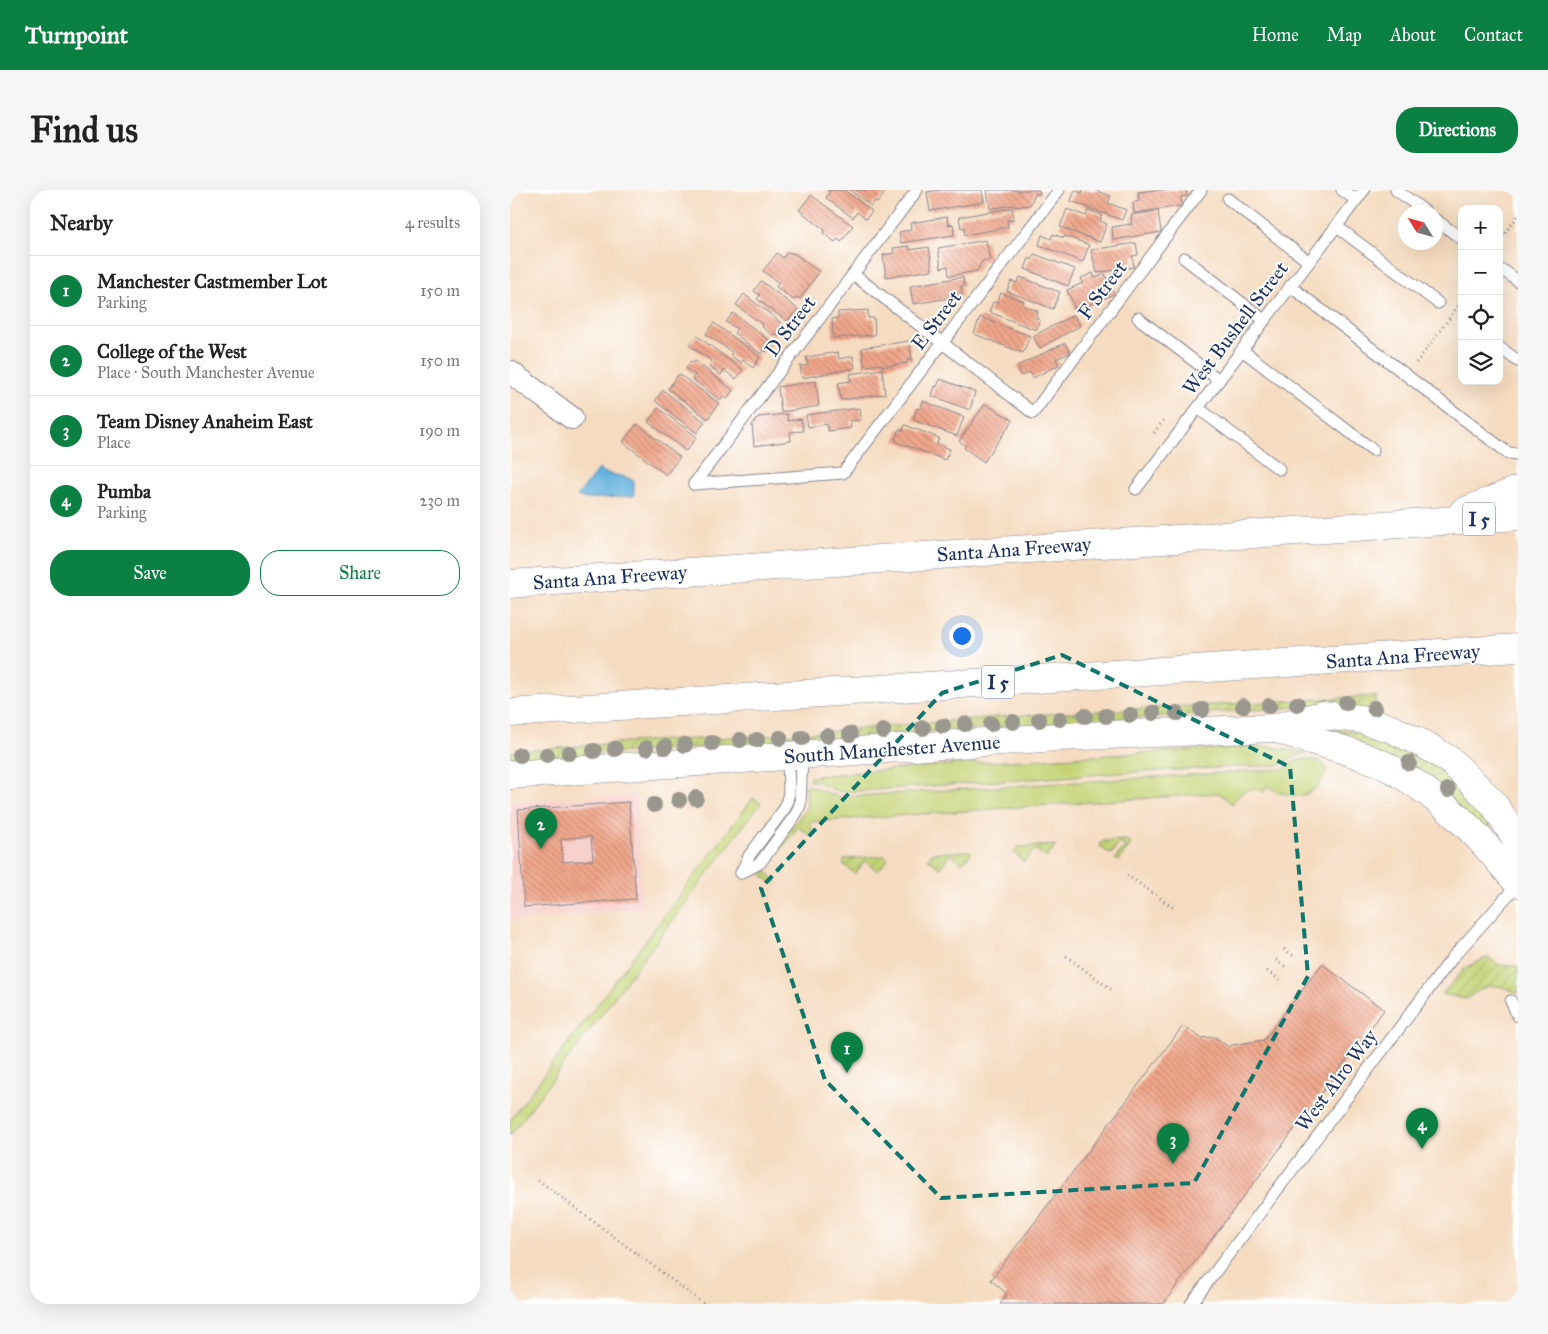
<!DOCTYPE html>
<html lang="en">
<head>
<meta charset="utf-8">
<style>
  :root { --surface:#fff; --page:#f6f6f6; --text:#222; --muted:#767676; --line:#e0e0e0; --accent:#0b8043 }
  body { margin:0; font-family:"IM FELL Great Primer",serif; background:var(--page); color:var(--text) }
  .controls { position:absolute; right:15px; top:15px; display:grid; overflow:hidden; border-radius:10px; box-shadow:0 5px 20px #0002 }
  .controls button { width:45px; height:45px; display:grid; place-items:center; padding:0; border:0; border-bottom:1px solid var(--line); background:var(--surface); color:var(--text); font:25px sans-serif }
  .compass { position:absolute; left:888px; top:15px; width:45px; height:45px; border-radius:50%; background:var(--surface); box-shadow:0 5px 20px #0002; rotate:307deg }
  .you { position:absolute; left:451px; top:445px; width:18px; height:18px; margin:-12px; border:4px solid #fff; border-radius:50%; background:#1a73e8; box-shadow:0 0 0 8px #1a73e833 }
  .badge { display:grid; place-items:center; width:32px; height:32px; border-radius:50%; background:var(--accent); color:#fff; font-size:16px; font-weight:700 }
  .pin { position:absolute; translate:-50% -41px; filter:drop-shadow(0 1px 2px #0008) }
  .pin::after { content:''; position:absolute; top:26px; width:18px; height:15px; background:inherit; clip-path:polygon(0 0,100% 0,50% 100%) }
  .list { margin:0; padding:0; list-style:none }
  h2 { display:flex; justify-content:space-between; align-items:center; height:65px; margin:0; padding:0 20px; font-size:21px }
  h2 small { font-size:16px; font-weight:400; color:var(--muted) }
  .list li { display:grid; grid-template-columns:32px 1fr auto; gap:15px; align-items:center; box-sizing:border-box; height:70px; padding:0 20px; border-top:1px solid var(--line) }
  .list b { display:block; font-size:19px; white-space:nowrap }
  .list p { margin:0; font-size:16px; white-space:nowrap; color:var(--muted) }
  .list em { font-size:16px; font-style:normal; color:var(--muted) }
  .actions { display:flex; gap:10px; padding:15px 20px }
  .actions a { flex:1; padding:11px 0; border:1px solid var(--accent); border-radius:20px; text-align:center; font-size:18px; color:var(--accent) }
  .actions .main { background:var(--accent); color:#fff }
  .icon { flex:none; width:28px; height:28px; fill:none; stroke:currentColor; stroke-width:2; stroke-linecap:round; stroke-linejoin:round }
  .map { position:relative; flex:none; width:1008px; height:1114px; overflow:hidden; border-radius:20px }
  header { display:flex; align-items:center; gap:30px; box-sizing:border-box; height:70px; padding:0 25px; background:var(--accent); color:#fff }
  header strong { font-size:24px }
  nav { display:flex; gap:28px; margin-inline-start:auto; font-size:18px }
  .intro { display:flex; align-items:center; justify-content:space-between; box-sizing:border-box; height:120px; padding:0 30px }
  h1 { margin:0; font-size:35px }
  .button { padding:12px 22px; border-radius:20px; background:var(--accent); color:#fff; font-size:18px; font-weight:700 }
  main { display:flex; gap:30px; padding:0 30px }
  aside { flex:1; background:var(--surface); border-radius:20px; box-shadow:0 5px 20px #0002 }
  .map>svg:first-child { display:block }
  .built { fill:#f7d0cb }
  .grass { fill:#c4d375; stroke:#70816a }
  .garden { fill:url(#garden-furrows); stroke:#70816a }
  .water { fill:#63b1dd; stroke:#3f709e }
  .building { fill:url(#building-back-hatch); fill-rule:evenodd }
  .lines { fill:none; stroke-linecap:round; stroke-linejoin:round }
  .service-casing { stroke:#88858e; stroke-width:13 }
  .minor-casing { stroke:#88858e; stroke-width:24 }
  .tertiary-casing { stroke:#88858e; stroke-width:29 }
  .motorway-casing { stroke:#88858e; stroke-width:29 }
  .path { stroke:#88858e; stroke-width:3; stroke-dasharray:1 4; stroke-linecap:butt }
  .service { stroke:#fff; stroke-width:11 }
  .minor { stroke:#fff; stroke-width:22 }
  .tertiary { stroke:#fff; stroke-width:28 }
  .motorway { stroke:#fff; stroke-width:28 }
  .tree { fill:#99978e }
  .marked { fill:none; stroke:#0f766e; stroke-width:4; stroke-dasharray:10 6; stroke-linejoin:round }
  .labels { text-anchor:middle; stroke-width:4; stroke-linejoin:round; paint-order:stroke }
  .shield { fill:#fff; stroke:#5f6d8e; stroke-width:1 }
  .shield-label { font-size:19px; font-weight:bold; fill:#1b2f5e }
  .street-label { font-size:20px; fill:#1b2f5e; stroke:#fff }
</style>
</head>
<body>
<header>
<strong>Turnpoint</strong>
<nav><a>Home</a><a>Map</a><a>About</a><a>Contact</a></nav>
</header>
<div class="intro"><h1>Find us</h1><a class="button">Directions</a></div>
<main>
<aside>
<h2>Nearby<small>4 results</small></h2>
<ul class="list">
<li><span class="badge">1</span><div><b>Manchester Castmember Lot</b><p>Parking</p></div><em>150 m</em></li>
<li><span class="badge">2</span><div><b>College of the West</b><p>Place · South Manchester Avenue</p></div><em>150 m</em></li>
<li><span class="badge">3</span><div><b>Team Disney Anaheim East</b><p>Place</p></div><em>190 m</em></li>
<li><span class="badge">4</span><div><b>Pumba</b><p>Parking</p></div><em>230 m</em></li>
</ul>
<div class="actions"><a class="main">Save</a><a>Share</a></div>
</aside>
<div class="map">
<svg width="1008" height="1114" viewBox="0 0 1008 1114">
  <defs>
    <pattern id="garden-furrows" width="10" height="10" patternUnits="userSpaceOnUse" patternTransform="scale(1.25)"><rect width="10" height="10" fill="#c4d375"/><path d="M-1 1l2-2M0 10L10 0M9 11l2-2" fill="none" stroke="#a8b568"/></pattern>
    <pattern id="building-back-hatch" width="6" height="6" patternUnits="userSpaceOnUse" patternTransform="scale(1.25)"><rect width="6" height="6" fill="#f1a78b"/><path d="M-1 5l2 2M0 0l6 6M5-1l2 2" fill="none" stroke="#c28875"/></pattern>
  </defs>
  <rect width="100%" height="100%" fill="#fff"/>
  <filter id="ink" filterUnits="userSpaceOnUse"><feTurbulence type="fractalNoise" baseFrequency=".02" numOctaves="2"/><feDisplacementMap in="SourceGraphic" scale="10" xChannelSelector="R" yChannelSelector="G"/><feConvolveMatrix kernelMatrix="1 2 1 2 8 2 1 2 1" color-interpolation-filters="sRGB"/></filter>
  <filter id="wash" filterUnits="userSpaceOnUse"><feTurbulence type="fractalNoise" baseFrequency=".0096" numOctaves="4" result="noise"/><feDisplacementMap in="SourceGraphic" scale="20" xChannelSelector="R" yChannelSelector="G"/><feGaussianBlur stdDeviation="1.12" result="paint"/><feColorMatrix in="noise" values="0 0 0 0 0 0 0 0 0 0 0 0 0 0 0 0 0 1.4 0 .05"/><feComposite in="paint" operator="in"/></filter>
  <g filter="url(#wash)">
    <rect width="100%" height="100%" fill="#f5dbbf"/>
    <path class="built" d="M126 605 133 717 0 732V612Z"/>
    <g class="grass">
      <path d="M734 557H762L798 563 788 565 770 575 624 582 334 602C318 601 313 589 299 591L301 587 306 586 446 574Z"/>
      <path d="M795 569 806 570 815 575 817 581C812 589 807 599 799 603 787 610 767 602 756 596L754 602C739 596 731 601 722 614L709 603 301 632 303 647 288 637 255 681 267 691 265 693C259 693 252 686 251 680L297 617 296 595C308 598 318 605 330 607L772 579 788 570Z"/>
      <path d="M243 608 251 613 0 946V930Z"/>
    </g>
    <g class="garden">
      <path d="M867 506 864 524 805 516 0 570V562L117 552 289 544 498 526Z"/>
      <path d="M799 538C817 540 836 539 853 543 901 555 947 584 975 625 980 632 983 641 987 649Z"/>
      <path d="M617 650 621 654 609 671 605 669 615 656 610 653 601 664 591 658 590 653 593 651Z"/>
      <path d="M546 655 537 668 525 659 514 672 504 663 508 657Z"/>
      <path d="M460 661 462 663 452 673 440 664 430 678 418 669 422 663Z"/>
      <path d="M375 666 378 669 368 681 355 671 345 684 333 674 335 669Z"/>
      <path d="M978 767 989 775 1008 776V804C986 792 976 793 957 809L932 804 955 778Z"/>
    </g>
    <path class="water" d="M89 279C100 287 111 283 124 291V306L76 309 67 306Z"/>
    <g id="blocks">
      <g class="building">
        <path d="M317 0H334L362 21 356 29 347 22 343 28 316 8 320 2Z"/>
        <path d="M340 0H369L374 4 367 13 365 11 361 16Z"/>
        <path d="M430 0H472L474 12 420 21 417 2Z"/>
        <path d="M477 0H529L530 4H525L520 15 504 17 503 15 480 19Z"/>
        <path d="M565 0 572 3 573 0H584L601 6 598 13 616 20 612 30 561 11Z"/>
        <path d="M646 0H676L677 6 671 7 672 16 624 23 623 12 629 11 628 2Z"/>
        <path d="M301 5 343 36 331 52 328 49 325 52 313 43 315 40 289 20Z"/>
        <path d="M502 18 504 29 497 30 498 37 455 45 454 37 451 38 449 27Z"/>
        <path d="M557 19 576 26 578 20 592 25 590 31 597 34 590 52 550 37Z"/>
        <path d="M648 21 651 42 603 50 602 37 622 34 621 25Z"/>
        <path d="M437 27 438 35 443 34 444 45 391 53 389 42 401 40 400 33Z"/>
        <path d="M543 44 554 48 555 46 579 55 573 72 529 55 532 45 541 49Z"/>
        <path d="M476 50 480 70 472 71 467 81 439 86 438 76 431 78 428 58Z"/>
        <path d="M626 53 628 65 622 66 624 77 587 83 581 60Z"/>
        <path d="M399 56 400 60 419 57 422 80 376 87 373 65 384 63 383 58Z"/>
        <path d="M277 62 285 64 309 82 290 109 287 107 284 110 266 97 269 93 253 81 267 63 273 68Z"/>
        <path d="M524 64 565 79 558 96 515 79 519 68 522 70Z"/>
        <path d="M583 83 585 88 595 84 604 104 566 121 557 100 573 93 571 88Z"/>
        <path d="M453 87 454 96H451L452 106 403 114 400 96Z"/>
        <path d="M510 87 550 102 543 119 497 101 501 91 507 93Z"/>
        <path d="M251 91 288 119 277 131 247 109 250 105 244 101Z"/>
        <path d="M491 103 514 111 513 115 528 121 526 128 530 130 526 140 479 122 483 112 487 113Z"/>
        <path d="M234 104 274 135 266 145 264 144 262 145 252 137 253 135 226 115Z"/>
        <path d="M358 120V128H364L365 145 323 148 322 129 328 128V122Z"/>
        <path d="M223 123 263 153 256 162 254 160 251 164 224 143 227 139 216 132Z"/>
        <path d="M564 125 570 136 530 158 523 146Z"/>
        <path d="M470 127 520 146 513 163 464 144Z"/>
        <path d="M204 133 250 167 243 178 233 170 231 173 220 165 222 162 196 144Z"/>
        <path d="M187 146 233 180 226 189 214 180 211 185 199 176 202 171 179 155Z"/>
        <path d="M399 151 402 170H397V173L372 177V174L354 176 352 158Z"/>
        <path d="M555 153 560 163 546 169 549 175 523 188 520 182 512 186 507 176Z"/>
        <path d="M328 162 329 169 343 166 345 178 292 188 290 176 298 175 296 167Z"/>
        <path d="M181 171 184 173 185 171 223 200 217 209 213 206 210 210 182 189 185 185 176 178Z"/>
        <path d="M372 179 375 204 331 210 328 193 341 191 340 184Z"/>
        <path d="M169 184 209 213 198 229 158 199Z"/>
        <path d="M430 189 465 202 460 220 422 206 425 196 427 197Z"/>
        <path d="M306 191 309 216 271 222 268 197Z"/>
        <path d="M153 200 195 232 187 243 145 211Z"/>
        <path d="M413 211 454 227 447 246 403 230 407 218 410 219Z"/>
        <path d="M475 214 503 230 474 272 454 258 456 256 449 251Z"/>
        <path d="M148 218 187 247 176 261 138 232Z"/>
        <path d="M350 218 351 230 340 231 341 238 318 241 317 234 298 237 296 225Z"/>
        <path d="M277 224 278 231 291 229 293 241 280 242 281 251 244 256 242 235 248 227Z"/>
        <path d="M127 234 170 267 156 285 113 252Z"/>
        <path d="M395 235 429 248 427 254 440 259 435 270 385 251 389 239 393 241Z"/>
        <path d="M119 612 126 709 14 717 8 620ZM81 646 83 670 53 672 51 649Z"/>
        <path d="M812 774 874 820 653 1114H490L497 1104 481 1090 673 836 691 848 705 847 720 858 722 855 754 850Z"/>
      </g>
    </g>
  </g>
  <g filter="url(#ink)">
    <use href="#blocks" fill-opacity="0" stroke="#88858e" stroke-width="1"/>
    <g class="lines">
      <defs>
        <g id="service">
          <path d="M832 0 846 10"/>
          <path d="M886 0 916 22"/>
          <path d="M718 9 799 72"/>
          <path d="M926 30 952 49"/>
          <path d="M826 36 928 113"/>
          <path d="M674 68 754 130"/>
          <path d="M994 81 1008 91"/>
          <path d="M343 84 523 223 691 0"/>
          <path d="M780 96 998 263 1008 264"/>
          <path d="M628 128 709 190"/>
          <path d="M989 157 1008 171"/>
          <path d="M732 160 863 260"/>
          <path d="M688 218 769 279"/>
          <path d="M184 294 333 283 549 0"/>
          <path d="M184 294 407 0"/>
          <path d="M626 299 854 0"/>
          <path d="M231 683 250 673 286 624 290 615 292 565"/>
          <path d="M231 683 239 666 275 618 279 603 278 566"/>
          <path d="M1001 811 1008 826"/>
          <path d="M681 1114 943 767 1008 694"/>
        </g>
        <path id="minor" d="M0 182 62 228"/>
        <g id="tertiary">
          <path d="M764 538C799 551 835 558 870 573 900 587 933 613 957 636 975 653 991 674 1008 693"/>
          <path d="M0 585 548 547 764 538 812 525 850 529 882 539 917 556 941 571 983 613 1007 650 1008 678"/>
        </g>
        <g id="motorway">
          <path d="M953 322 1008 300"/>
          <path d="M0 394 1008 326"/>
          <path d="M0 523 1008 458"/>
        </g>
      </defs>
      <use href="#service" class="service-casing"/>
      <use href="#minor" class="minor-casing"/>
      <use href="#tertiary" class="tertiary-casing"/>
      <use href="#motorway" class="motorway-casing"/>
      <g class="path">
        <path d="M989 51 1008 26"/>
        <path d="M906 173 952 111"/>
        <path d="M644 243 655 228"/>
        <path d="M617 685 664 718"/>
        <path d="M774 759 786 768"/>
        <path d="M556 766 602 800"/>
        <path d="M766 770 778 779"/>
        <path d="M757 781 770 790"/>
        <path d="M28 990 194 1114"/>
      </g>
      <use href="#service" class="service"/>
      <use href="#minor" class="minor"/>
      <use href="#tertiary" class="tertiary"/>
      <use href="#motorway" class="motorway"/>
    </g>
    <g class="tree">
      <circle cx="836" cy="513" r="8"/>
      <circle cx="787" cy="514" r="8"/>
      <circle cx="733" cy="516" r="8"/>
      <circle cx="759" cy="516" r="8"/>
      <circle cx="864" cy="518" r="8"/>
      <circle cx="692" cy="520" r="8"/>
      <circle cx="643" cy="523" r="8"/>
      <circle cx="667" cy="523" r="8"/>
      <circle cx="620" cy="525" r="8"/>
      <circle cx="575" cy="526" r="8"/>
      <circle cx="596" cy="526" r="8"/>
      <circle cx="550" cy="529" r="8"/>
      <circle cx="529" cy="530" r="8"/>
      <circle cx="503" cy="532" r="8"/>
      <circle cx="455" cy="534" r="8"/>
      <circle cx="481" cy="534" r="8"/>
      <circle cx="433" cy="536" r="8"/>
      <circle cx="413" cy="538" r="8"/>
      <circle cx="373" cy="541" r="8"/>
      <circle cx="340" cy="544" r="8"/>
      <circle cx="317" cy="546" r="8"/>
      <circle cx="270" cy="548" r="8"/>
      <circle cx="292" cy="548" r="8"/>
      <circle cx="230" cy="550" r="8"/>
      <circle cx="247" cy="550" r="8"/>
      <circle cx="202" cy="553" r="8"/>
      <circle cx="175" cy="555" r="8"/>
      <circle cx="155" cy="557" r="8"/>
      <circle cx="136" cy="558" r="8"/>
      <circle cx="105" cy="559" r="8"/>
      <circle cx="84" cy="561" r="8"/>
      <circle cx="59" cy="563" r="8"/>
      <circle cx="10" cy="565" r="8"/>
      <circle cx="37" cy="565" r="8"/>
      <circle cx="899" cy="573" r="8"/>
      <circle cx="938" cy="600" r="8"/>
      <circle cx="186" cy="608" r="8"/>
      <circle cx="169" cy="610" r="8"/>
      <circle cx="144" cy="615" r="8"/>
    </g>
  </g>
  <path class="marked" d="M552 465 780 577 798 786 684 993 431 1008 315 890 251 698 432 503Z"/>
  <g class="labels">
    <g class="shield">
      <rect x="953" y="312.5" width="32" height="33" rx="4"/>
      <rect x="472" y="475.5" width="32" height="33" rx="4"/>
    </g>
    <g class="shield-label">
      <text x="969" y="336">I 5</text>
      <text x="488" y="499">I 5</text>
    </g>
    <g class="street-label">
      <text transform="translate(592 100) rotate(-53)" y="7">F Street</text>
      <text transform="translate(426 130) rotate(-53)" y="7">E Street</text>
      <text transform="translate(280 136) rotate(-53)" y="7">D Street</text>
      <text transform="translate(725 138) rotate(-53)" y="7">West Bushell Street</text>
      <text transform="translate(504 359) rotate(-4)" y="7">Santa Ana Freeway</text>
      <text transform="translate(100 387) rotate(-4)" y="7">Santa Ana Freeway</text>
      <text transform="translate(893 466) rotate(-4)" y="7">Santa Ana Freeway</text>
      <text transform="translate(382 559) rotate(-4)" y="7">South Manchester Avenue</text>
      <text transform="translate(826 890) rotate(-53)" y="7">West Alro Way</text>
    </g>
  </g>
</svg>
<div class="controls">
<button>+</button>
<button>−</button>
<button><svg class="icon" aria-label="locate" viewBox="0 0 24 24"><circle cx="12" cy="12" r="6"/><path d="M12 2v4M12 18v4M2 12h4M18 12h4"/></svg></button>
<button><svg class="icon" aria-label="layers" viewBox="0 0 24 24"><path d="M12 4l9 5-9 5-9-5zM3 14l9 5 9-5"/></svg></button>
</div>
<svg class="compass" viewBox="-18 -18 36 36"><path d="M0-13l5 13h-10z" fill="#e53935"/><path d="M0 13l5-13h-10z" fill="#767676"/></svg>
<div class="you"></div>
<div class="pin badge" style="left:337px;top:883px">1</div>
<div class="pin badge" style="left:31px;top:659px">2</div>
<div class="pin badge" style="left:663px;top:974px">3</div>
<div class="pin badge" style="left:912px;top:959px">4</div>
</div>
</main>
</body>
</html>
